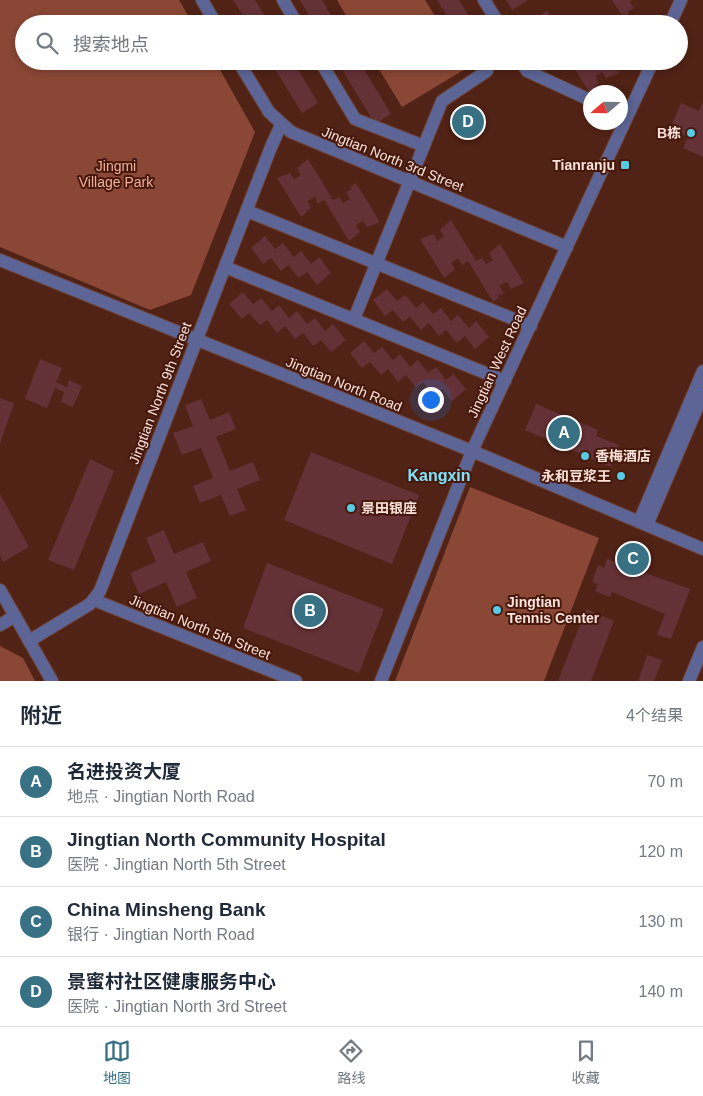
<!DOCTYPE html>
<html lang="zh">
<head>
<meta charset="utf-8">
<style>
  :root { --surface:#fff; --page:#f6f6f7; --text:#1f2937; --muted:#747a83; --line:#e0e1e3; --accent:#397184 }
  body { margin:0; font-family:Arial,"Noto Sans SC",sans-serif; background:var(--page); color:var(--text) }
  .compass { position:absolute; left:583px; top:85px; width:45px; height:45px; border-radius:50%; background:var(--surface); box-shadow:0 2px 8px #0003; rotate:250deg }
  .you { position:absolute; left:430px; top:399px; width:18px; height:18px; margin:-12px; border:4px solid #fff; border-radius:50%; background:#1a73e8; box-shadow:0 0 0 8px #1a73e833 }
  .badge { display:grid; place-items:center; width:32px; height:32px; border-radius:50%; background:var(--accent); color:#fff; font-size:16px; font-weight:700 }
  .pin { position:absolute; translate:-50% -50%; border:2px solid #fff; box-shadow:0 1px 5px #0006 }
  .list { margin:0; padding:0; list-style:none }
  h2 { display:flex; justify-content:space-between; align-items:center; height:65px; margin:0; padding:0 20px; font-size:21px }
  h2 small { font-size:16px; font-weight:400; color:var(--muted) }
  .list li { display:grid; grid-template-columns:32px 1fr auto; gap:15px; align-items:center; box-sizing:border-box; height:70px; padding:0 20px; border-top:1px solid var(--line) }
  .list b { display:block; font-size:19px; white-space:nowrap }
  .list p { margin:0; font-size:16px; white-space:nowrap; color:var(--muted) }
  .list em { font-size:16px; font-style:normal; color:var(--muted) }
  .icon { flex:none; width:28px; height:28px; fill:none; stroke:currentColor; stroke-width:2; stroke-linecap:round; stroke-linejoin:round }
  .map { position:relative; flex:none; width:703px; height:681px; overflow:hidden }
  .search { position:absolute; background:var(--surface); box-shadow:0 2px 8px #0003; left:15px; right:15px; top:15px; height:55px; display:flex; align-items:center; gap:12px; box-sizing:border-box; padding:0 18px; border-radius:28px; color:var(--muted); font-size:19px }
  .sheet { height:345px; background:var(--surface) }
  nav { display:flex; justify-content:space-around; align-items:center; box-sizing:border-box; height:70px; border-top:1px solid var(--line); background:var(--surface); font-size:14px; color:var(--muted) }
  nav a { display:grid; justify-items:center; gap:2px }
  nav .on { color:var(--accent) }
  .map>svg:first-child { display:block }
  .green { fill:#8a4735 }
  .building { fill:#643136 }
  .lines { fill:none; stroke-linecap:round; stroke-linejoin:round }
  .minor-casing { stroke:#6c4136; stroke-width:14 }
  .minor { stroke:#5c6595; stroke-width:12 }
  .poi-dot { fill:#58c9e3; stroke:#46180c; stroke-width:2 }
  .labels { text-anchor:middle; stroke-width:4; stroke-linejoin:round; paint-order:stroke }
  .poi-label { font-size:14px; font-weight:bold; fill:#fce2db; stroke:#46180c; text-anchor:end }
  .street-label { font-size:14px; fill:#fce2db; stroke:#46180c }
  .park-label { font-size:14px; fill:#f2af9d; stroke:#46180c }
  .quarter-label { font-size:16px; font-weight:bold; fill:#80e4fd; stroke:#46180c }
</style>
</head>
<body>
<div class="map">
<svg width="703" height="681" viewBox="0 0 703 681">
  <rect width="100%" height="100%" fill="#512216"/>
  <g class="green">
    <path d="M0 0H179L193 24H24V61H215L255 132 191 295 150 310 0 247Z"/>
    <path d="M337 0H425L440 24H351Z"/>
    <path d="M374 61H463L467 68 402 107Z"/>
    <path d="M470 487 599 538 544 681H395Z"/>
    <path d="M0 646 23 658 35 681H0Z"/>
  </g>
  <g class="building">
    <path d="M233 0H255L270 24H248Z"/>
    <path d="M300 0H322L336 24H314Z"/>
    <path d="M437 0H459L474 24H452Z"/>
    <path d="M506 0H528L512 10Z"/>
    <path d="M612 0H632L630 2 634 8 628 12 629 14 623 17Z"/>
    <path d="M547 10 555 24H539L537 19Z"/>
    <path d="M270 61H293L318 103 302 113Z"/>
    <path d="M337 61H359L391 114 375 124Z"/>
    <path d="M536 61H547L545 63 546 65 540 68Z"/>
    <path d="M570 61H612L619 73 606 78 602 72 595 76 599 83 589 92Z"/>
    <path d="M703 102V157L683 148 688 137 670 129 681 103 699 111Z"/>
    <path d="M308 159 333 200 339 197 343 203 350 199 346 192 352 189 350 187 356 183 380 222 367 227 363 221 356 225 360 232 349 241 324 200 318 204 315 197 307 201 311 208 301 217 277 178 290 173 294 179 301 175 297 168Z"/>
    <path d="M451 220 476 261 482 258 486 264 493 260 489 253 500 244 524 283 511 289 507 282 499 286 504 293 498 296 499 298 493 302 468 261 462 265 458 258 451 263 455 269 444 278 420 239 434 234 437 241 444 236 440 230Z"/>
    <path d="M265 236 275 249 283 243 294 257 301 251 311 264 319 257 331 273 317 285 307 272 299 278 288 265 281 271 271 258 263 264 251 248Z"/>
    <path d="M387 289 397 301 405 295 416 308 423 302 433 314 441 308 451 321 458 315 469 328 476 321 489 337 475 349 465 336 457 343 446 330 439 336 429 323 421 330 410 317 403 322 393 310 385 316 373 300Z"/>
    <path d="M243 292 253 304 261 298 272 311 279 305 289 318 297 311 307 324 315 318 325 331 333 324 346 340 331 352 321 340 313 346 303 333 295 339 285 326 277 333 267 320 260 325 249 313 242 319 229 304Z"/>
    <path d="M364 341 374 353 382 347 393 360 400 354 410 367 418 360 428 373 436 367 446 380 453 374 466 389 452 401 442 389 434 395 423 382 416 388 406 375 398 382 388 369 381 375 370 362 362 368 350 353Z"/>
    <path d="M40 359 62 368 56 382 67 387 69 380 82 386 73 407 61 402 64 392 55 388 47 408 25 399Z"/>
    <path d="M0 398 14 403 0 444Z"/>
    <path d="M201 399 210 420 229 412 236 429 216 437 230 471 253 462 260 480 237 489 246 510 230 516 221 495 200 503 193 486 213 478 201 448 182 455 173 433 193 426 185 405Z"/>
    <path d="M536 404 598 430 596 436 619 445 611 467 525 430Z"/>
    <path d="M311 452 419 495 392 564 284 520Z"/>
    <path d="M90 459 114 471 74 570 48 560Z"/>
    <path d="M0 494 29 547 3 562 0 555Z"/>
    <path d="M164 530 174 554 203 542 211 561 186 572 197 598 177 607 166 582 139 594 130 573 156 562 146 538Z"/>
    <path d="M607 559 690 589 671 639 657 635 665 614 612 592 610 597 595 591 598 584 592 582 598 565 604 568Z"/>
    <path d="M267 563 384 609 359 673 243 628Z"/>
    <path d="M586 609 614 621 591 681H558Z"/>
    <path d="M647 655 662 660 654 681H638Z"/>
  </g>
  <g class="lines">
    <defs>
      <g id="minor">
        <path d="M202 0 216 24"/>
        <path d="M283 0 297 24"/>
        <path d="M484 0 499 24"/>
        <path d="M670 24 681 0"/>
        <path d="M238 61 269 112 291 132 567 247"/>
        <path d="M320 61 355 119 424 146"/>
        <path d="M521 61 527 71 590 100"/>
        <path d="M247 211 531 326"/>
        <path d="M0 260 472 451 703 549"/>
        <path d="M225 267 505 381"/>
        <path d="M354 319 442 101 487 71"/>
        <path d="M639 522 703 371"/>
        <path d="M647 525 703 394"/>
        <path d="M0 590 52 681"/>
        <path d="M94 600 296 681"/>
        <path d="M0 625 15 616"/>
        <path d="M29 641 90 604 100 591 271 147 281 125"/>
        <path d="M381 681 472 451 653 61"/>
        <path d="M689 681 703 647"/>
      </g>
    </defs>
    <use href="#minor" class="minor-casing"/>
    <use href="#minor" class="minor"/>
  </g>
  <g class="poi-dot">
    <circle cx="691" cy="133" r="5"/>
    <rect x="620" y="160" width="10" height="10" rx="2.5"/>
    <circle cx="585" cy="456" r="5"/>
    <circle cx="621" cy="476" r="5"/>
    <circle cx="351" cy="508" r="5"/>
    <circle cx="497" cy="610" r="5"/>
  </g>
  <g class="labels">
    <g class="poi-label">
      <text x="681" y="138">B栋</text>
      <text x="615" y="170">Tianranju</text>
      <text x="595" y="461" text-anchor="start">香梅酒店</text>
      <text x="611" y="481">永和豆浆王</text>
      <text x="361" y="513" text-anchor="start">景田银座</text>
      <text x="507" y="607" text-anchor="start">Jingtian<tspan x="507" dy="16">Tennis Center</tspan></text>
    </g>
    <g class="street-label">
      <text transform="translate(393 159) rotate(22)" y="5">Jingtian North 3rd Street</text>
      <text transform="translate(497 362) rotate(-65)" y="5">Jingtian West Road</text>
      <text transform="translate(344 384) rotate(22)" y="5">Jingtian North Road</text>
      <text transform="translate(160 393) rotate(-69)" y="5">Jingtian North 9th Street</text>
      <text transform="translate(200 627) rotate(22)" y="5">Jingtian North 5th Street</text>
    </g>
    <g class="park-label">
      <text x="116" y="171">Jingmi<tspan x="116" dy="16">Village Park</tspan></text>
    </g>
    <g class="quarter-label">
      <text x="439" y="481">Kangxin</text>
    </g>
  </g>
</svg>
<svg class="compass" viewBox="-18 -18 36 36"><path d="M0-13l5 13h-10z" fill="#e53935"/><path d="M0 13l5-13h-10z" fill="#747a83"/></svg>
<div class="you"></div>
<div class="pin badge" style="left:564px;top:433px">A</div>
<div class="pin badge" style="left:310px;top:611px">B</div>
<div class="pin badge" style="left:633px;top:559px">C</div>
<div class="pin badge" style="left:468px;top:122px">D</div>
<div class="search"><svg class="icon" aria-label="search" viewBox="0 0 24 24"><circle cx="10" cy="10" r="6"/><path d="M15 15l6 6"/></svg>搜索地点</div>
</div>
<section class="sheet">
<h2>附近<small>4个结果</small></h2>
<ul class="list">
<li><span class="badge">A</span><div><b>名进投资大厦</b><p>地点 · Jingtian North Road</p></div><em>70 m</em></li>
<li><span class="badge">B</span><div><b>Jingtian North Community Hospital</b><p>医院 · Jingtian North 5th Street</p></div><em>120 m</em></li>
<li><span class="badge">C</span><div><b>China Minsheng Bank</b><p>银行 · Jingtian North Road</p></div><em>130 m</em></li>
<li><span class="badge">D</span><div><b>景蜜村社区健康服务中心</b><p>医院 · Jingtian North 3rd Street</p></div><em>140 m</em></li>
</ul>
</section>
<nav>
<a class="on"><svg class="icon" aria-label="map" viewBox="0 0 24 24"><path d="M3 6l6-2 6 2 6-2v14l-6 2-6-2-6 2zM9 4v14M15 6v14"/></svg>地图</a>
<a><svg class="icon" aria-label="directions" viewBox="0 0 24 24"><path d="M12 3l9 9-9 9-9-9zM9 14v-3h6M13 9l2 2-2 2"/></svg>路线</a>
<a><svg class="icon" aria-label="saved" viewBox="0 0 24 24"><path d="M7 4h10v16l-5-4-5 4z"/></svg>收藏</a>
</nav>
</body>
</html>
